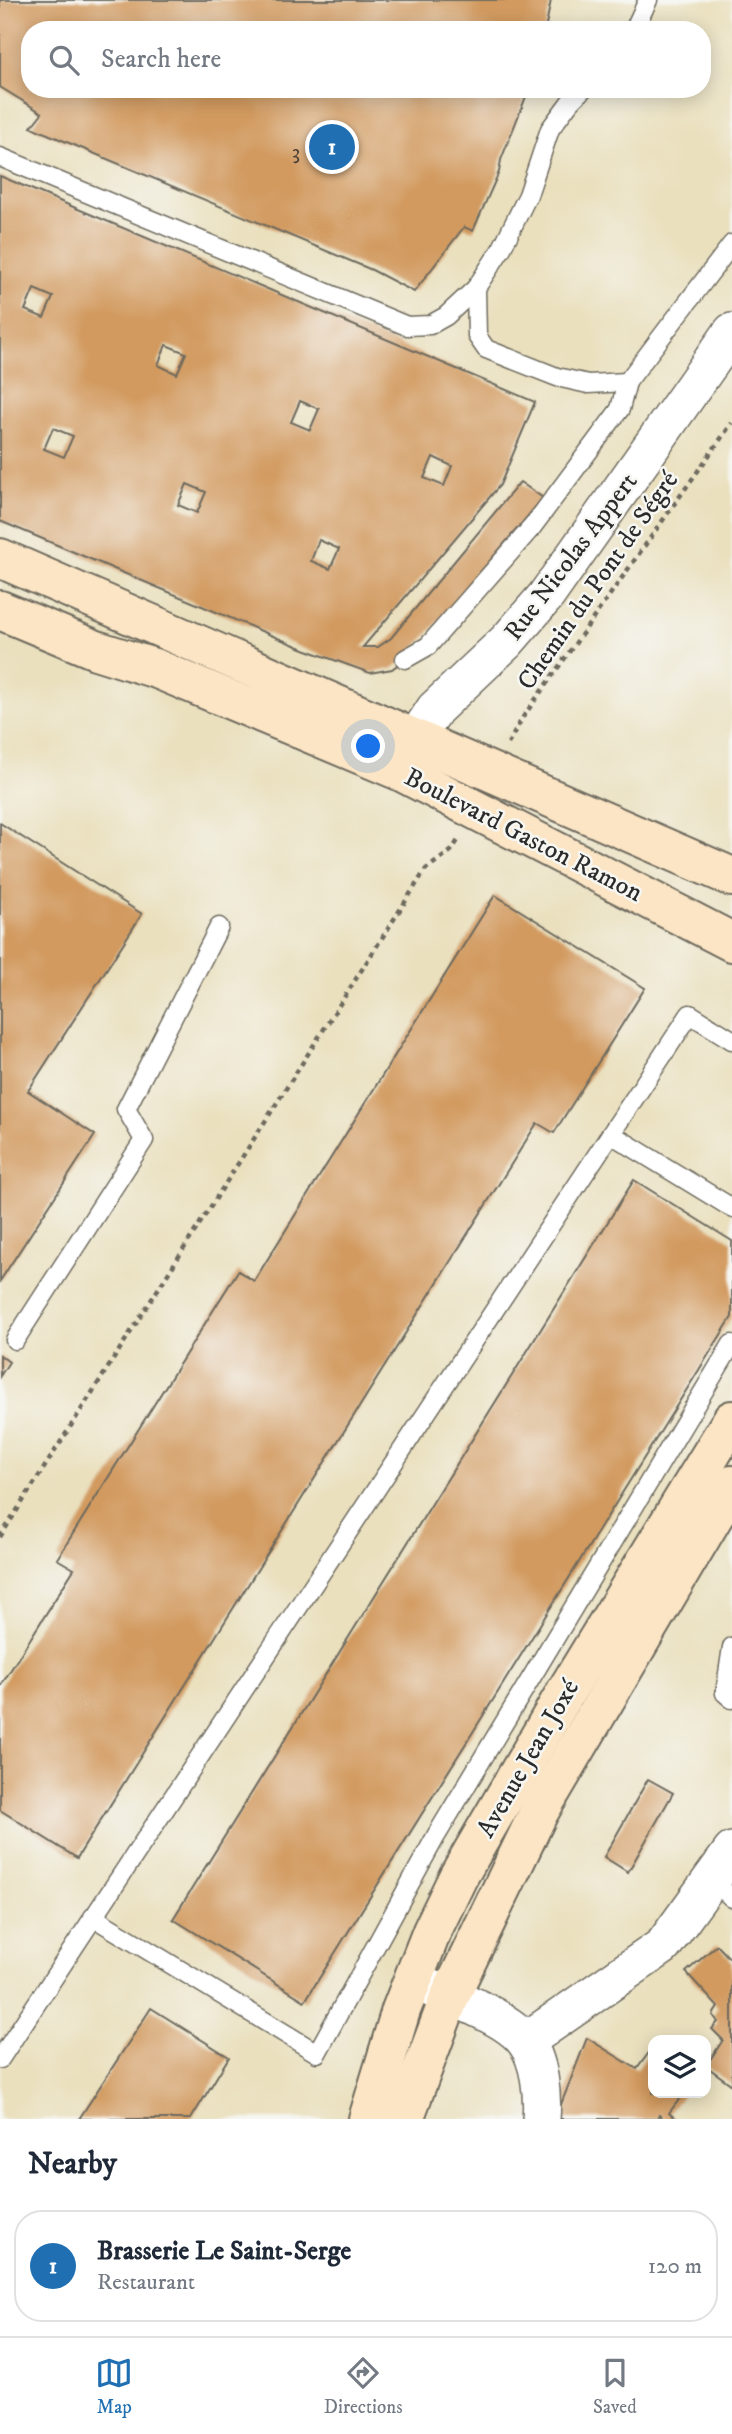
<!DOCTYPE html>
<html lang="en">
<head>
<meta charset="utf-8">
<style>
  :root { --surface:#fff; --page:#f2f2f3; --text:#1f2937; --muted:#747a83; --line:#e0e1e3; --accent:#1f6fb2 }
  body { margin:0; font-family:"IM FELL DW Pica",serif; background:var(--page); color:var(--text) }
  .controls { position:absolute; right:21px; bottom:21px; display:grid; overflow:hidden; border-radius:14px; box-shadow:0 4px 18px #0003 }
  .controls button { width:63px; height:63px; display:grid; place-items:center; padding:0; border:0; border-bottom:2px solid var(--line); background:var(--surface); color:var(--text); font:35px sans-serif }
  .you { position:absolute; left:369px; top:747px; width:24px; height:24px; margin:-18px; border:5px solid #fff; border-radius:50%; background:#1a73e8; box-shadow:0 0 0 10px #1a73e833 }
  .badge { display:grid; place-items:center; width:46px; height:46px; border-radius:50%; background:var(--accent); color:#fff; font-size:23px; font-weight:700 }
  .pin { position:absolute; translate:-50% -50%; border:4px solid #fff; box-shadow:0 2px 7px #0006 }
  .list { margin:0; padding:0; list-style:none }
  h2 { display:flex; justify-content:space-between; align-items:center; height:91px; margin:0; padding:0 28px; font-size:30px }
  h2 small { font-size:23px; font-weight:400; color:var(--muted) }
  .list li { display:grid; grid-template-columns:46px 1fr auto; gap:21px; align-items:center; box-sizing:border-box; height:112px; margin:0 14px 14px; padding:0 14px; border:2px solid var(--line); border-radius:28px }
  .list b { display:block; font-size:26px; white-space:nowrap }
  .list p { margin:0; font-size:23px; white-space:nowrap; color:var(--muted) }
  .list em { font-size:23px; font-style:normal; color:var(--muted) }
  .icon { flex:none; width:38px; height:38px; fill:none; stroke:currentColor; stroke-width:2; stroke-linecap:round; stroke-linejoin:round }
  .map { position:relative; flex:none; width:732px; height:2119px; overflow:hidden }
  .search { position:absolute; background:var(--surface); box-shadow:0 4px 18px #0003; left:21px; right:21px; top:21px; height:77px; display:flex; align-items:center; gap:18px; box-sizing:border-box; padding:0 24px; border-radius:28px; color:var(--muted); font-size:26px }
  .sheet { height:217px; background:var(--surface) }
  nav { display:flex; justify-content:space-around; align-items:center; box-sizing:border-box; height:98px; border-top:2px solid var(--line); background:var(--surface); font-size:19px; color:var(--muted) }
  nav a { display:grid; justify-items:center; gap:4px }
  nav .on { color:var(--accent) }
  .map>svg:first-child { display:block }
  .building { fill:#d29a5f; fill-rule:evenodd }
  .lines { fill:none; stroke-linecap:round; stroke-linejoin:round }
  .lane-casing { stroke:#6e6a5e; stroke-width:21 }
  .street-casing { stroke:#6e6a5e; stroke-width:40 }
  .secondary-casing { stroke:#6e6a5e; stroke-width:42 }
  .path { stroke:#6e6a5e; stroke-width:4.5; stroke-dasharray:5 5; stroke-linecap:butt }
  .lane { stroke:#fff; stroke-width:18 }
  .street { stroke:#fff; stroke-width:37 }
  .secondary { stroke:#fce5c4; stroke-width:38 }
  .labels { text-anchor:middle; stroke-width:5; stroke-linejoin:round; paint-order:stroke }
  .number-label { font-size:23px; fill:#554738 }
  .street-label { font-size:26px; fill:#2b2b2b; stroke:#f6f6f2 }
</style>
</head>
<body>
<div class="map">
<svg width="732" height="2119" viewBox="0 0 732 2119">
  <rect width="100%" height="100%" fill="#f6f6f2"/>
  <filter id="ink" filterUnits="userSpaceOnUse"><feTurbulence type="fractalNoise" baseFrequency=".0143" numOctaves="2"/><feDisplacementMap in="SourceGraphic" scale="14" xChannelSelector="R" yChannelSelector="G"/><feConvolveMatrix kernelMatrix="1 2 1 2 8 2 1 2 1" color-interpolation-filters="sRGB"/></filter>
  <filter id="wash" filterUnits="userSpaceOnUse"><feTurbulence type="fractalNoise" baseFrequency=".00686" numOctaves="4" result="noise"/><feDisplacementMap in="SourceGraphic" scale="28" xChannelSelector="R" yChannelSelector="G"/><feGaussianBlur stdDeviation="1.57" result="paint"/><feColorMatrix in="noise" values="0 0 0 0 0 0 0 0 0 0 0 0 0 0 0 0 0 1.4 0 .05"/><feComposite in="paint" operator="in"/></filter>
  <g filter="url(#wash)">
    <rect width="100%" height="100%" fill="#eae0be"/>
    <g id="blocks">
      <g class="building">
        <path d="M0 0H551L545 30H30V89H529L501 160 499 172 473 231 464 227 414 292 372 270 31 127 42 113 0 87Z"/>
        <path d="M0 176 535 402 500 485 363 647H378L391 638 520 482 543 498 409 656 392 669 370 673 304 649 0 521ZM34 289 53 297 44 318 25 310ZM166 345 186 353 177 374 158 365ZM300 401 319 409 310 430 291 422ZM53 428 73 436 64 457 44 449ZM433 457 452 466 444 486 424 478ZM187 484 206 492 197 513 178 505ZM319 540 339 549 330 569 311 561Z"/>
        <path d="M0 823 142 914 28 1091 95 1135 0 1281Z"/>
        <path d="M495 895 645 988 554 1133 537 1123 77 1858 0 1810V1687L74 1569 57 1559 238 1271 254 1281Z"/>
        <path d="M634 1180 732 1241V1317L305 2001 173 1919Z"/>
        <path d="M0 1355 9 1362 0 1376Z"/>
        <path d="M648 1779 673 1793 628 1872 604 1857Z"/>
        <path d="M717 1945 732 1961V2085L706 2066 723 2040 712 2029 718 2022 713 2015 718 2007 686 1972Z"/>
        <path d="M151 2008 229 2057 191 2119H79Z"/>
        <path d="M587 2038 637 2069 653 2047V2093H684L669 2113 676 2119H664L659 2115 657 2119H559L560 2107Z"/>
      </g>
    </g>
  </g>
  <g filter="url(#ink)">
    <use href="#blocks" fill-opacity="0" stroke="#6e6a5e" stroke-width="2"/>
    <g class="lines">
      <defs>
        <g id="lane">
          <path d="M634 30 648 0"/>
          <path d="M583 89 570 102 550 129 528 195 502 248 476 288 477 336 486 349 557 377 588 384 627 382 732 244"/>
          <path d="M0 157 407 326 430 325 446 316 476 288"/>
          <path d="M405 659 428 646 533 526 620 409 627 382"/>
          <path d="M611 1134 732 1208"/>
          <path d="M15 1340 144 1140 126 1109 219 927"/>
          <path d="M732 1647 725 1693 732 1699"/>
          <path d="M712 1879 732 1898"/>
          <path d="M93 1917 317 2053 436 1836 732 1344"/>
          <path d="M0 2059 690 1014 732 1040"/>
        </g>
        <g id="street">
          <path d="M404 767 416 738 435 709 507 641 546 596 732 332"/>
          <path d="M412 1981C441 1992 507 2016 525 2041 540 2060 543 2096 541 2119"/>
          <path d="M526 2041 663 1946 732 1851"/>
        </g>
        <g id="secondary">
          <path d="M0 558 732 877"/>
          <path d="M0 610 96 650 157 669 402 772 732 942"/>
          <path d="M368 2119 401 2010 432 1931 458 1877 565 1693 732 1420"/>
          <path d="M404 2119 450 1996 539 1812 732 1485"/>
        </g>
      </defs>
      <use href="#lane" class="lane-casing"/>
      <use href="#street" class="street-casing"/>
      <use href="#secondary" class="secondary-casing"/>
      <g class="path">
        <path d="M508 744 523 717 732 423"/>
        <path d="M0 1537 426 869 451 851 459 839"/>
      </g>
      <use href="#lane" class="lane"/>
      <use href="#street" class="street"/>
      <use href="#secondary" class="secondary"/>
    </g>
  </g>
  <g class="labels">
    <g class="number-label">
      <text x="296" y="159">3</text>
    </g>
    <g class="street-label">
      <text transform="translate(570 556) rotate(-53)" y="9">Rue Nicolas Appert</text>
      <text transform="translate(597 580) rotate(-55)" y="9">Chemin du Pont de Ségré</text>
      <text transform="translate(524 834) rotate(27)" y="9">Boulevard Gaston Ramon</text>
      <text transform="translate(527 1758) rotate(-60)" y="9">Avenue Jean Joxé</text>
    </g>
  </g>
</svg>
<div class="controls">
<button><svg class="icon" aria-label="layers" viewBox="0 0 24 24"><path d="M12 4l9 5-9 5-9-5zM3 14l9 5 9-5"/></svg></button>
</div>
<div class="you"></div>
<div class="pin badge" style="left:332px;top:147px">1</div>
<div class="search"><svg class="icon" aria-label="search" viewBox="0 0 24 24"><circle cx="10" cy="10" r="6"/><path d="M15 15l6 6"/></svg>Search here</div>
</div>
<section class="sheet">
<h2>Nearby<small></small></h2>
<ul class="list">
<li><span class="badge">1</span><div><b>Brasserie Le Saint-Serge</b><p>Restaurant</p></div><em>120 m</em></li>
</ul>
</section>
<nav>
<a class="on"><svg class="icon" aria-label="map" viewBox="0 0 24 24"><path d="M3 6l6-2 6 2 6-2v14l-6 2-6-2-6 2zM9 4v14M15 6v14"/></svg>Map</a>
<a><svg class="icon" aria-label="directions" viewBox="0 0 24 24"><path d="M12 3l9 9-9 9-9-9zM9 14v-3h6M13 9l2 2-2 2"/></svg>Directions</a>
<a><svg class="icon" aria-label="saved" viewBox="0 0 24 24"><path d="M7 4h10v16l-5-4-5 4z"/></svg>Saved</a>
</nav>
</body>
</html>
